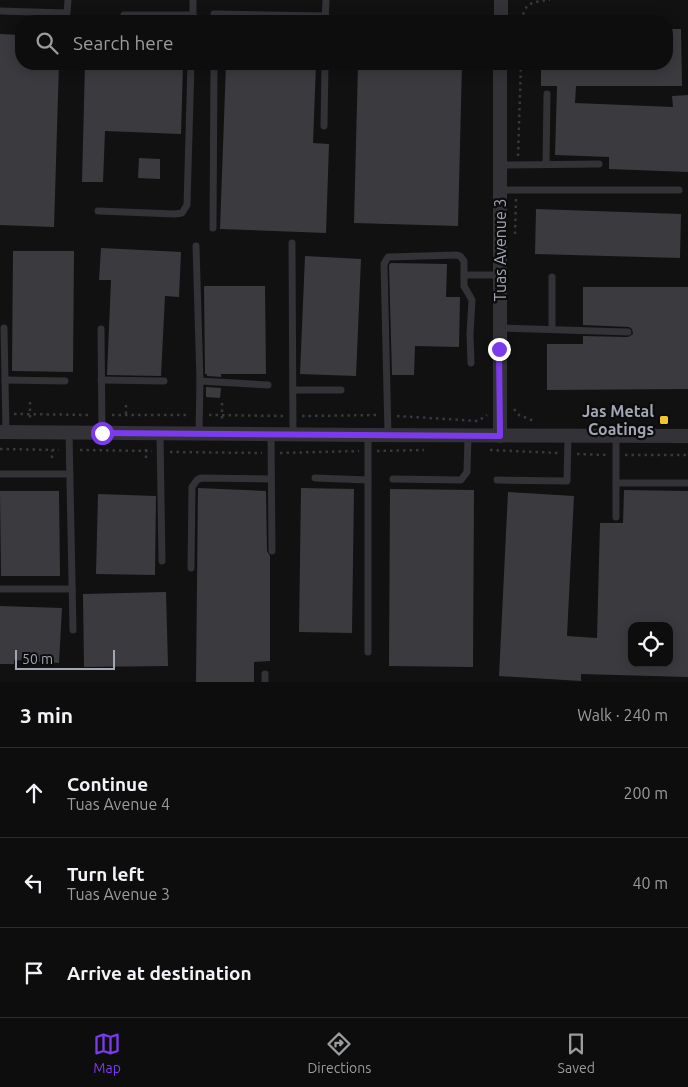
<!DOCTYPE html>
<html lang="en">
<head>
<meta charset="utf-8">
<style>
  :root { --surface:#0d0d0e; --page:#161617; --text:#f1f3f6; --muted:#9a9c9e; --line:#2d2d2e; --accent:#7c3aed }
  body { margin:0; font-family:Ubuntu,sans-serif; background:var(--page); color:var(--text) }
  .controls { position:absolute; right:15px; bottom:15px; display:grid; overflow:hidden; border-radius:10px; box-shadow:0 2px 12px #0003 }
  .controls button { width:45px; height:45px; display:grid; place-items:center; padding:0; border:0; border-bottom:1px solid var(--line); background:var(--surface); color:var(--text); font:25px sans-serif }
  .scale { position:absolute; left:15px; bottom:12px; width:100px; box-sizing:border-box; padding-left:5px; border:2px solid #a2a5b3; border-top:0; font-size:14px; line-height:18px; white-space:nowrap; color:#a2a5b3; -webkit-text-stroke:4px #0c0c0d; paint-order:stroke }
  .stop { position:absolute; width:15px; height:15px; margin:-11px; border:4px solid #7c3aed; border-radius:50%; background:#fff }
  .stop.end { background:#7c3aed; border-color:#fff; box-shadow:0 1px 5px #0008 }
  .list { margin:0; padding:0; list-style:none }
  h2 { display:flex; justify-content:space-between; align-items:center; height:65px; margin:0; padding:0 20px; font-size:21px }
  h2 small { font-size:16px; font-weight:400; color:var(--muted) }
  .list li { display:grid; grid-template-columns:32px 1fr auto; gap:15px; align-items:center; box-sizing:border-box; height:90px; padding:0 20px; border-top:1px solid var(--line) }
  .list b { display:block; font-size:19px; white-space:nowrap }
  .list p { margin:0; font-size:16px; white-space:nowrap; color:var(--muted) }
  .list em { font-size:16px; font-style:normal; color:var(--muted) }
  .icon { flex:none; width:28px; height:28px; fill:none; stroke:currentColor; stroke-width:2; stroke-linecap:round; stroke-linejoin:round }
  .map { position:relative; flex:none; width:688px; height:682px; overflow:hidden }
  .search { position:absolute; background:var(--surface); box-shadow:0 2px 12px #0003; left:15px; right:15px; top:15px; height:55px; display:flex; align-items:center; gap:12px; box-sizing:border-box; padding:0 18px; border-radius:20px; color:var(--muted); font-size:19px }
  .sheet { height:335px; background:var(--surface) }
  nav { display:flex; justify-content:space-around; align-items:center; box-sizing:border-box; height:70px; border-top:1px solid var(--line); background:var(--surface); font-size:14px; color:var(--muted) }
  nav a { display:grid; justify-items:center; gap:2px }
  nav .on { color:var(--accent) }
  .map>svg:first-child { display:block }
  .building { fill:#3b3b3f; fill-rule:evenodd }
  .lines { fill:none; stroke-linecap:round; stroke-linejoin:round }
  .path { stroke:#38393e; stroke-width:2.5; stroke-dasharray:2.5 4; stroke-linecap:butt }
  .service { stroke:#323237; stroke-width:7 }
  .minor { stroke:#323237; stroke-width:14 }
  .route { stroke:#7c3aed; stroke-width:6 }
  .poi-dot { fill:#f3c528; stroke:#0c0c0d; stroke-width:2 }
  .labels { text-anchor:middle; stroke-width:4.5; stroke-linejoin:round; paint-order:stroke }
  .street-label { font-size:16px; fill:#a2a5b3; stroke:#0c0c0d }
  .poi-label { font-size:16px; font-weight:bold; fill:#a2a5b3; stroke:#0c0c0d; text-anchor:end }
</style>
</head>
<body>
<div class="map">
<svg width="688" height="682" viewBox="0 0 688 682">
  <rect width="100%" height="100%" fill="#111112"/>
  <g class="building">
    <path d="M667 29H681L682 86H576L575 103 673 107 672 96 688 95V172L609 169V157L555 155 557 86H541V64H667Z"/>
    <path d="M0 34 21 35V64H59L54 227 0 225Z"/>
    <path d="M85 64H183L181 134 105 131 103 182H82Z"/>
    <path d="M226 64H316L313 143 329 144 326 233 220 229Z"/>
    <path d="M358 64H462L458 226 354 223Z"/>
    <path d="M139 158 160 159V179L138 178Z"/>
    <path d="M536 209 681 214 680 258 535 254Z"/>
    <path d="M101 248 181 252 179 297 165 296 161 376 107 375 111 280H99Z"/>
    <path d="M13 251H74L73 372 12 371Z"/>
    <path d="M305 256 361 259 356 376 300 374Z"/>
    <path d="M391 263 447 264 446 297H460L459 347 415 346 414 375H392L389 265Z"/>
    <path d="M204 286H265L266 374H221V377L207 376V374H205Z"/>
    <path d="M583 287H688V389L547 390V344H583V336L628 337 633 334 632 329 629 327 583 325Z"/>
    <path d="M206 387 221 388 220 398 206 397Z"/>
    <path d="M198 488 266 491 267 551 270 556V661L254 662V682H196Z"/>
    <path d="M301 488 354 489 352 633 299 632Z"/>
    <path d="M390 489 474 490 473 667 389 666Z"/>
    <path d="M624 490 688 491V677L581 674V681L499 676 508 492 574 496 567 636 597 638 600 523H623ZM632 626H669V663H632Z"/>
    <path d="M0 491H59L60 576H1Z"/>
    <path d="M98 494 156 496 155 575 96 574Z"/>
    <path d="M166 592 168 666 84 667 83 594Z"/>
    <path d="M0 606 62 608 59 663 14 660V664H0Z"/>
  </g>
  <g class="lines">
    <g class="path">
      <path d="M522 21C524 2 532 2 550 0"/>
      <path d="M518 156 521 64"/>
      <path d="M515 234 516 199"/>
      <path d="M30 402V421"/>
      <path d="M222 403V422"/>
      <path d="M514 409 519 415 534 421"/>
      <path d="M14 414 91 415"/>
      <path d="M126 414V405"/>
      <path d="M112 415H189"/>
      <path d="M209 415 284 416"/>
      <path d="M302 416 379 415"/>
      <path d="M397 416 478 421 487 415"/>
      <path d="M0 449 59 450"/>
      <path d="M80 450 152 451"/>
      <path d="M490 450 559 453"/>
      <path d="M377 451 424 450"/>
      <path d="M170 452 262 453"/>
      <path d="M280 453 359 451"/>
      <path d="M577 454 607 455"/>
      <path d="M625 455H688"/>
      <path d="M52 458V450"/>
      <path d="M146 458V445"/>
    </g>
    <g class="service">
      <path d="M0 11 67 13 68 0"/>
      <path d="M124 15H193"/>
      <path d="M193 21V0"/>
      <path d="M214 21V14L326 16"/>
      <path d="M325 21 326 0"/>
      <path d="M324 126 325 64"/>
      <path d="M546 164 547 94"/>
      <path d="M500 165 599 164"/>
      <path d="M500 190H679"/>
      <path d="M98 211 175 214 182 213 187 205 191 64"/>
      <path d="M213 228 214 64"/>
      <path d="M292 243 293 434"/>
      <path d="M196 246 200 381 199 433"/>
      <path d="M464 275H500"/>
      <path d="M4 328 6 432"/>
      <path d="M500 328 628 332"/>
      <path d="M101 329 102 433"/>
      <path d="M552 329V277"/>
      <path d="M5 380 65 381"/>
      <path d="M101 380 164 381"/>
      <path d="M200 381 268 385"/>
      <path d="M293 390H341"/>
      <path d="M69 433 73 630"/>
      <path d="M160 434 162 561"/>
      <path d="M271 434 272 551"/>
      <path d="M368 435V652"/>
      <path d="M388 435 384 264 388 257 457 255 460 256 464 261V286L472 300 470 334 471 363"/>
      <path d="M0 474H70"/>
      <path d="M315 478 368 480"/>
      <path d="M393 479 461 480 467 472 468 436"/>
      <path d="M497 480 567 481 568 436"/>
      <path d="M616 483H688"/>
      <path d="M616 517V436"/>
      <path d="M191 568 192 487 197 480 201 478 271 479"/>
      <path d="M0 589H72"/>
      <path d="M265 682V674"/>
    </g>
    <g class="minor">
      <path d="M501 21V0"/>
      <path d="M0 432 368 435 688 436"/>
      <path d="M500 436V64"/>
    </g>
  </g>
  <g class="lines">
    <path class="route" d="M102 433 500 436 499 349"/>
  </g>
  <rect class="poi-dot" x="659" y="415" width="10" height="10" rx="2.5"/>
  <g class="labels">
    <g class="street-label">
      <text transform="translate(500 250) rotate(-90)" y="6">Tuas Avenue 3</text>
    </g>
    <g class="poi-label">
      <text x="654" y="417">Jas Metal<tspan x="654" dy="18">Coatings</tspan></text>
    </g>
  </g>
</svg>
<div class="controls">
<button><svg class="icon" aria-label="locate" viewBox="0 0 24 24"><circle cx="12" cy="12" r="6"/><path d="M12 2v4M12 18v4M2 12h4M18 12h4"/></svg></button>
</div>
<div class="scale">50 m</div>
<div class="stop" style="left:102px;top:433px"></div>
<div class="stop end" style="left:499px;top:349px"></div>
<div class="search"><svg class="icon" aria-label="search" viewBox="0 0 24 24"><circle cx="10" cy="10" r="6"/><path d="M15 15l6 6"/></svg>Search here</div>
</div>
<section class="sheet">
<h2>3 min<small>Walk · 240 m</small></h2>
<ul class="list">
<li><svg class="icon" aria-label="ahead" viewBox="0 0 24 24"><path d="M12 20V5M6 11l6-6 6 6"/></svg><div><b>Continue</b><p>Tuas Avenue 4</p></div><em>200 m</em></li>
<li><svg class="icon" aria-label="left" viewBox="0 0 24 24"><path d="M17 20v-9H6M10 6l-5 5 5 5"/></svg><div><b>Turn left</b><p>Tuas Avenue 3</p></div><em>40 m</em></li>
<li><svg class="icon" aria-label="arrive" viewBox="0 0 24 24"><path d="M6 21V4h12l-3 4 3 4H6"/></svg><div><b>Arrive at destination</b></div></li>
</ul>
</section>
<nav>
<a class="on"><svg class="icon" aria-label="map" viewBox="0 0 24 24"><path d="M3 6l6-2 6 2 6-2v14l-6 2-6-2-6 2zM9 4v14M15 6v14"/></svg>Map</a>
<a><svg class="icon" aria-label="directions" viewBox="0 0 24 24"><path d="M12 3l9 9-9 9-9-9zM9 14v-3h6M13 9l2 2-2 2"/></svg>Directions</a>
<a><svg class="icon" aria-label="saved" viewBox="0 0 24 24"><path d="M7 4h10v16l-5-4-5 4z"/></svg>Saved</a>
</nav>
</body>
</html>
